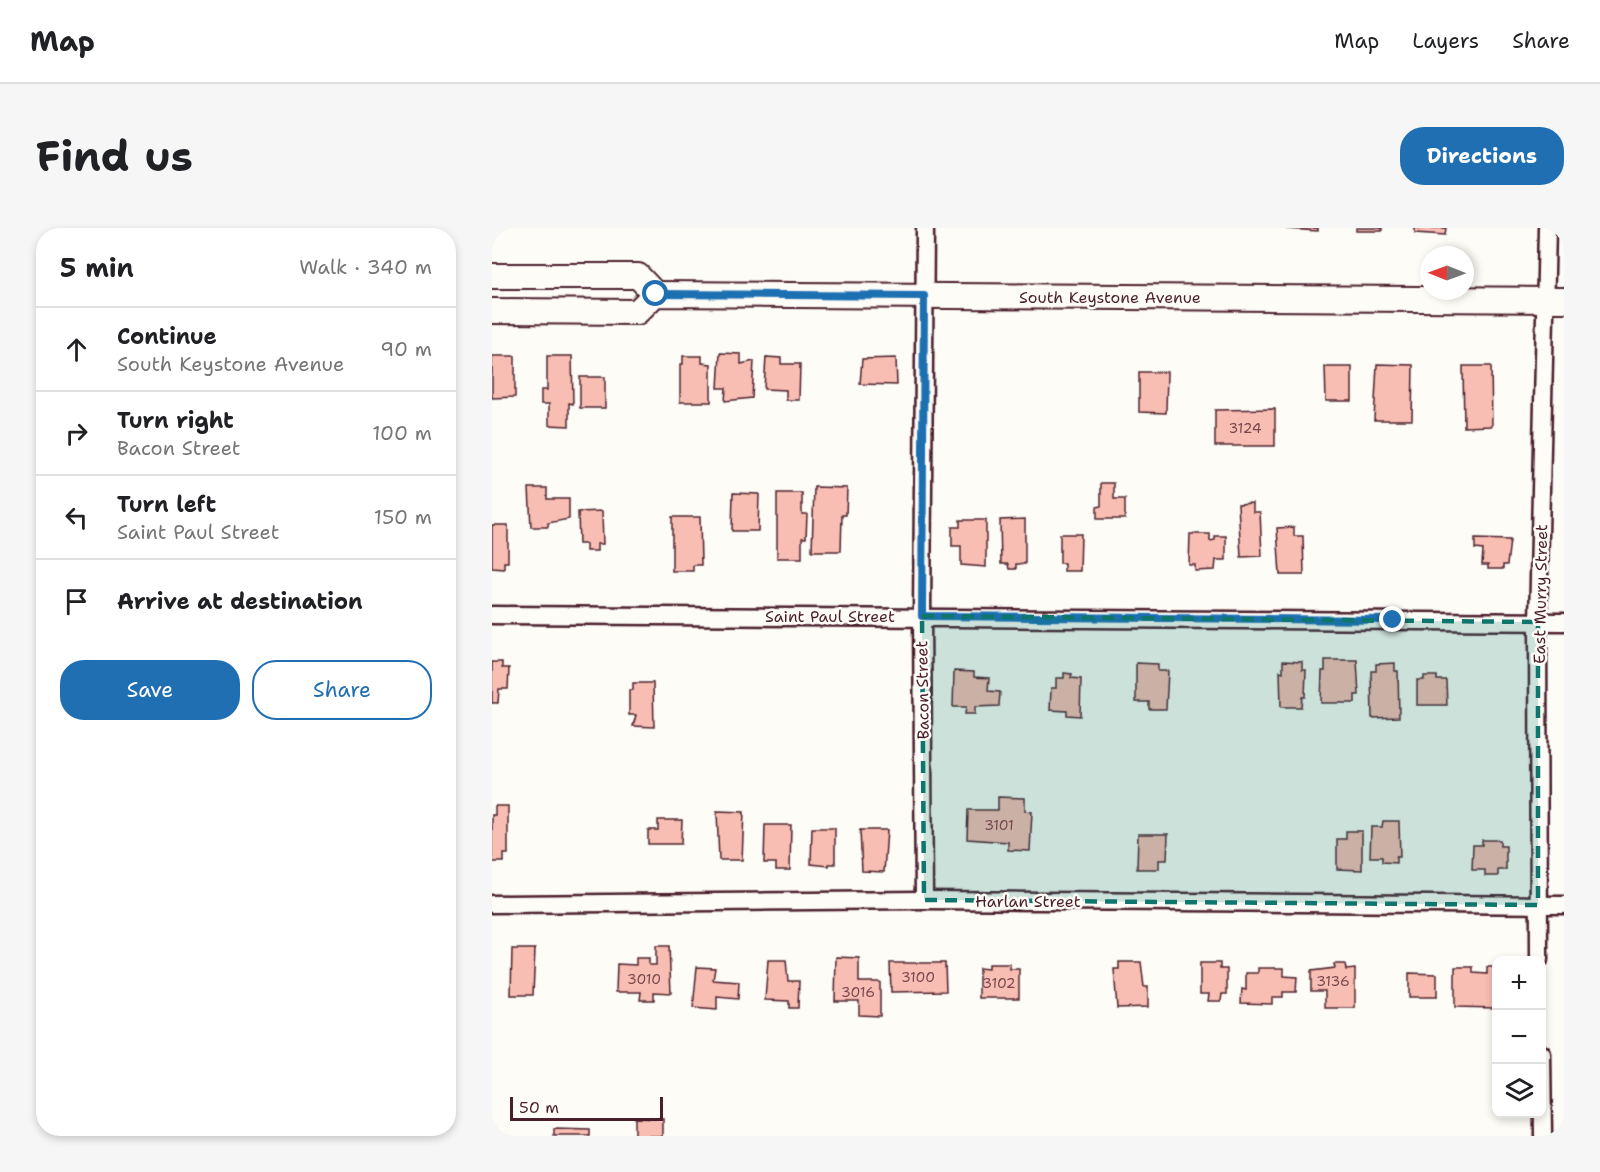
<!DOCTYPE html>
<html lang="en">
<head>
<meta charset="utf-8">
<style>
  :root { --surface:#fff; --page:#f6f6f6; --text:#202124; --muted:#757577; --line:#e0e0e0; --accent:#1f6fb2 }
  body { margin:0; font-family:"Shantell Sans",sans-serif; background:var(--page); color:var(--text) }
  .controls { position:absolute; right:18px; bottom:18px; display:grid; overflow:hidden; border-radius:12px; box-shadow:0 3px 9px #0003 }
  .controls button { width:54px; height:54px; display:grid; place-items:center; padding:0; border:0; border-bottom:2px solid var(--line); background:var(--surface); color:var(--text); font:30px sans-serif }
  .compass { position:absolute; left:928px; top:18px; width:54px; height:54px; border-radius:50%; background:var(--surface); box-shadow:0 3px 9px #0003; rotate:271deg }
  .scale { position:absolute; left:18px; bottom:15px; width:153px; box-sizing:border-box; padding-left:6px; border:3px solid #4a1f2b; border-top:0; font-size:16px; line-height:21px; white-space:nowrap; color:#4a1f2b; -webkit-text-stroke:4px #fdfcf7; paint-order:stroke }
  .stop { position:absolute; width:18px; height:18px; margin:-14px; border:4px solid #1f6fb2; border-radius:50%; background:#fff }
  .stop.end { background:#1f6fb2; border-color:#fff; box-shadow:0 2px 6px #0008 }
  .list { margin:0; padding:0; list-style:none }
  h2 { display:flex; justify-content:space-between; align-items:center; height:78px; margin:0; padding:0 24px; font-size:26px }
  h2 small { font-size:20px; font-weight:400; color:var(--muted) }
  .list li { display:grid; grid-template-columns:39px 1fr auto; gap:18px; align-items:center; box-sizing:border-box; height:84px; padding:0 24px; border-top:2px solid var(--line) }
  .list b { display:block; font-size:22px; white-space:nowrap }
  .list p { margin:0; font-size:20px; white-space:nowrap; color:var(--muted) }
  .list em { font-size:20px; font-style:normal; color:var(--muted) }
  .actions { display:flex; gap:12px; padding:18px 24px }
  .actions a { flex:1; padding:14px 0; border:2px solid var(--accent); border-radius:24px; text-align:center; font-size:21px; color:var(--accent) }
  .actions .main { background:var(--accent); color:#fff }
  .icon { flex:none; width:33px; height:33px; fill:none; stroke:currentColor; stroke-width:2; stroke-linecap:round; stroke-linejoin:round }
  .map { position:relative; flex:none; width:1072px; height:908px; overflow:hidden; border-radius:24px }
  header { display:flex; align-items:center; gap:36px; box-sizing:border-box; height:84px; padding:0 30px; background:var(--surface); border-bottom:2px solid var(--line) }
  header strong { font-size:28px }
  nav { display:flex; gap:33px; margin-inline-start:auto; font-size:21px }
  .intro { display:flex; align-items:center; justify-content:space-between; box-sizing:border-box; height:144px; padding:0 36px }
  h1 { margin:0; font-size:42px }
  .button { padding:15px 27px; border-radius:24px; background:var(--accent); color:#fff; font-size:21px; font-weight:700 }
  main { display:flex; gap:36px; padding:0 36px }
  aside { flex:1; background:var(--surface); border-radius:24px; box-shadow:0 3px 9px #0003 }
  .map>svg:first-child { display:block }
  .building { fill:#f9beb3; stroke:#4a1f2b; stroke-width:1.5 }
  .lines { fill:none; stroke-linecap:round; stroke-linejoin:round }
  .minor-casing { stroke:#4a1f2b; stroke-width:21 }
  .secondary-casing { stroke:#4a1f2b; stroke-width:28 }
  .minor { stroke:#fdfcf7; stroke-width:16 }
  .secondary { stroke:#fdfcf7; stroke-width:24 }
  .route { stroke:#1f6fb2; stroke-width:8 }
  .marked { fill:#0f766e; fill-opacity:0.2; stroke:#0f766e; stroke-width:4.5; stroke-dasharray:12 8; stroke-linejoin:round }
  .labels { text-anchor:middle; stroke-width:5; stroke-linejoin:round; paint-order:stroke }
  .number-label { font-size:14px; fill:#76474d }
  .street-label { font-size:16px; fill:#4a1f2b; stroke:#fdfcf7 }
</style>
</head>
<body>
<header>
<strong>Map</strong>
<nav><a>Map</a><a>Layers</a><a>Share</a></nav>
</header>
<div class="intro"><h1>Find us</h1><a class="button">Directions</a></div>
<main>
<aside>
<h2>5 min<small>Walk · 340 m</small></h2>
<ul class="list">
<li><svg class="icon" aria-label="ahead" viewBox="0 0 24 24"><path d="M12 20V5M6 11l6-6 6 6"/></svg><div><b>Continue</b><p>South Keystone Avenue</p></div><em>90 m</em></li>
<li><svg class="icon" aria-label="right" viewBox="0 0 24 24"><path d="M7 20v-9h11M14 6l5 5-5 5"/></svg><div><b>Turn right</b><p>Bacon Street</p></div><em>100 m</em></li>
<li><svg class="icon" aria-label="left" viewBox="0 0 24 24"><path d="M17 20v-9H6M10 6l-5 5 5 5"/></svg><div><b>Turn left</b><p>Saint Paul Street</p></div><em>150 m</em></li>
<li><svg class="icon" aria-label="arrive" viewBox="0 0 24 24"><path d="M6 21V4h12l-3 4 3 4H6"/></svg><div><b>Arrive at destination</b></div></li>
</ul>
<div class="actions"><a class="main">Save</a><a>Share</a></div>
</aside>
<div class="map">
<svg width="1072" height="908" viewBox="0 0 1072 908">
  <rect width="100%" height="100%" fill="#fdfcf7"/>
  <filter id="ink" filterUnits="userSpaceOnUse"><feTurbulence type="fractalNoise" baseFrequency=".0167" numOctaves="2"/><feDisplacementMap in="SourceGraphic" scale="12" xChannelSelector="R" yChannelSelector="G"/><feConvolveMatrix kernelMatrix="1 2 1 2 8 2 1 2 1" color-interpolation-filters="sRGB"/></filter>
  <g filter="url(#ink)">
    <g class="building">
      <path d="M795 0H826V3L795 1Z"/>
      <rect x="864" y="0" width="26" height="3"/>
      <path d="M923 0H954L953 7 923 5Z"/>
      <path d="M228 125 249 126V136L262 133 260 170 233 173 234 160H226Z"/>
      <path d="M0 128H23V169L0 170Z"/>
      <path d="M55 128H80L81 176 77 175V198L57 197V176H49V162H55Z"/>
      <path d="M191 128H210V135L219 136V174H188V136H191Z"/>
      <path d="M274 129 289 130V136H308L307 172H294V162L272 161Z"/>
      <path d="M404 130 405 157 368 156 370 131Z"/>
      <path d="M885 136 921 137 920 192H882Z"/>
      <path d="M971 138H999L1000 198 972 199Z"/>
      <path d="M833 139H860V173H834Z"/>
      <path d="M647 144H675L674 185 647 184Z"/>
      <rect x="88" y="149" width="25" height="31"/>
      <path d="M783 181V218H723V182Z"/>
      <path d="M609 255H622V271H633V291H605V279L609 278Z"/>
      <path d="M322 259 355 260 354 287H350L349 323H320Z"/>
      <path d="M37 260H55V271H77V291L56 295V299H39Z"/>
      <path d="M241 265 267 266 266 303H240Z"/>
      <path d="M285 265H310V286H315L314 310H310V330H285Z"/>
      <path d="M761 275V284H768L770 328 749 329 746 276Z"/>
      <path d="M110 283 111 316H105V323H94V316H87L86 284Z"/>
      <path d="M180 289H208L209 337H201V343H180Z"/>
      <path d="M533 291V336H524V341H517L516 336H509L508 292Z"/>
      <path d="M468 292H494V339L469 337V318H460V299H468Z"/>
      <path d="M0 297H16V334H12V341L0 340Z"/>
      <path d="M802 299V308H811L812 347H788L785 300Z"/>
      <path d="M568 306H589L588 343H572V335H568Z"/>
      <path d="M698 306H718V313L723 312V308H734V332H724L723 342 703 343V337H697Z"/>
      <path d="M983 311 1018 312 1015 337H1011V341H996V337H990L991 322 983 321Z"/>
      <path d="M833 432H865L867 467H863V475H829L830 443H833Z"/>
      <path d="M791 433 810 434V442H814L813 469H810L809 479H789L788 443 791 444Z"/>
      <path d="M0 434H10V440H17L16 461H7L6 475H0Z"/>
      <path d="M644 435 666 436V443H676L674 481H657V474H644Z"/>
      <path d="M903 435V443H906L907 489 880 490 879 443H884V436Z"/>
      <path d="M462 443 482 444V449L497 450 496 463 508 464 507 478 483 479V486H473L474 479H461Z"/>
      <path d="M572 445 580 446 579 450 589 451 588 488 575 487V483L558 482 559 460H564V450H572Z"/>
      <path d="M932 448H945V452H954L955 477H925V452H932Z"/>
      <path d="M141 455H161L162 499 141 498 144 487H137V462H141Z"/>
      <path d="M506 569 533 570V583L540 584 538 623 516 622V614L475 611 476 582H506Z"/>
      <path d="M3 578H16V626H12V634H0V587H3Z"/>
      <path d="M225 583 252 584 250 632H227Z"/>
      <path d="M166 592H190L189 616H156V602H166Z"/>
      <path d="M891 593H907L908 629H904V635L890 634V629H878L879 599H890Z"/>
      <path d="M273 597H299L298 642H284V635H272Z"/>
      <path d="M320 600H343V636H337V638L319 636Z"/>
      <path d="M368 602H395L392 644 370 643Z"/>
      <path d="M854 603H870V642L845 641V611H854Z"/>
      <path d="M646 606H676L675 632H667V641H645Z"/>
      <path d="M990 612H1008V618H1014V642H1006V648H993V642H980L981 617H990Z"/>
      <path d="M164 718H177L179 765 162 764V772H148L149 764H124L125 736 144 737V730H157V737H164Z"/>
      <path d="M20 721H43L41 767H19Z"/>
      <path d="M344 729 367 730V754H388V788L367 787V773H343Z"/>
      <path d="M276 732H294L296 753H307L306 780H297V773L273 772Z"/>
      <path d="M627 734H649L652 759H656V779L625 780 622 741H627Z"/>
      <path d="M398 735H453L454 763 399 764Z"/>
      <path d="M708 735H728V741H735V766H730L729 773H716L717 766H708Z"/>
      <path d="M496 736H518V741H527V770H487V740L496 741Z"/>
      <path d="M842 736H853L854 742 863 741V780H833V763H819V743L843 740Z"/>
      <path d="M205 739 223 740 221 752 247 754 246 771 225 769V782L201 780Z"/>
      <path d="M963 739H981V745L995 746V739H1005V780L963 779Z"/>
      <path d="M766 740H792V748L805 749 804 764H791V769H780V776L749 775 750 761 754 762V745H766Z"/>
      <path d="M917 745 945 746V769H917Z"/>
      <path d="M142 890 171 891V908H142Z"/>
      <path d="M62 901 98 902V908H62Z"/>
    </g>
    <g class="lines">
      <defs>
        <g id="minor">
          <path d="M0 387 1072 394"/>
          <path d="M432 672 430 388 433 0"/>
          <path d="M0 676 432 672 1072 677"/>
          <path d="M1047 732 1046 394 1055 0"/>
          <path d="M1050 826 1051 908"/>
        </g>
        <g id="secondary">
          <path d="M0 48H146L163 66"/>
          <path d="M0 83 145 84 163 66 1072 72"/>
        </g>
      </defs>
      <use href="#minor" class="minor-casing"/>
      <use href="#secondary" class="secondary-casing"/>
      <use href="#minor" class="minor"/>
      <use href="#secondary" class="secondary"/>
    </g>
  </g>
  <g class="lines" filter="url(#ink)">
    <path class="route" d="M164 66 432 68 430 388 901 392"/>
  </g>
  <path class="marked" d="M430 388 1046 394V677L432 672Z"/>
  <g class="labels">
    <g class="number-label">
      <text x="753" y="205">3124</text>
      <text x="507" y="602">3101</text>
      <text x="426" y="754">3100</text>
      <text x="152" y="756">3010</text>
      <text x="841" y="758">3136</text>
      <text x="507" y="760">3102</text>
      <text x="366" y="769">3016</text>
    </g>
    <g class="street-label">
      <text x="618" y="75">South Keystone Avenue</text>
      <text transform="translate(1048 366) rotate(-89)" y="6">East Murry Street</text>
      <text x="338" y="394">Saint Paul Street</text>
      <text transform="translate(430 462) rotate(-91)" y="6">Bacon Street</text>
      <text x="536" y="679">Harlan Street</text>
    </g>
  </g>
</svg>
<div class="controls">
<button>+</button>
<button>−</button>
<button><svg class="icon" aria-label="layers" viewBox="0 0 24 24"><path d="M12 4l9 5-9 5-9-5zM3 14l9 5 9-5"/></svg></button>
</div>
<svg class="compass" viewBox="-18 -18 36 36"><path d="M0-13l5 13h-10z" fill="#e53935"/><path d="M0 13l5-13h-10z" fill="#757577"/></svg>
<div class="scale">50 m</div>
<div class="stop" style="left:164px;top:66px"></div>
<div class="stop end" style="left:901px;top:392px"></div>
</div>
</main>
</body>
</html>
